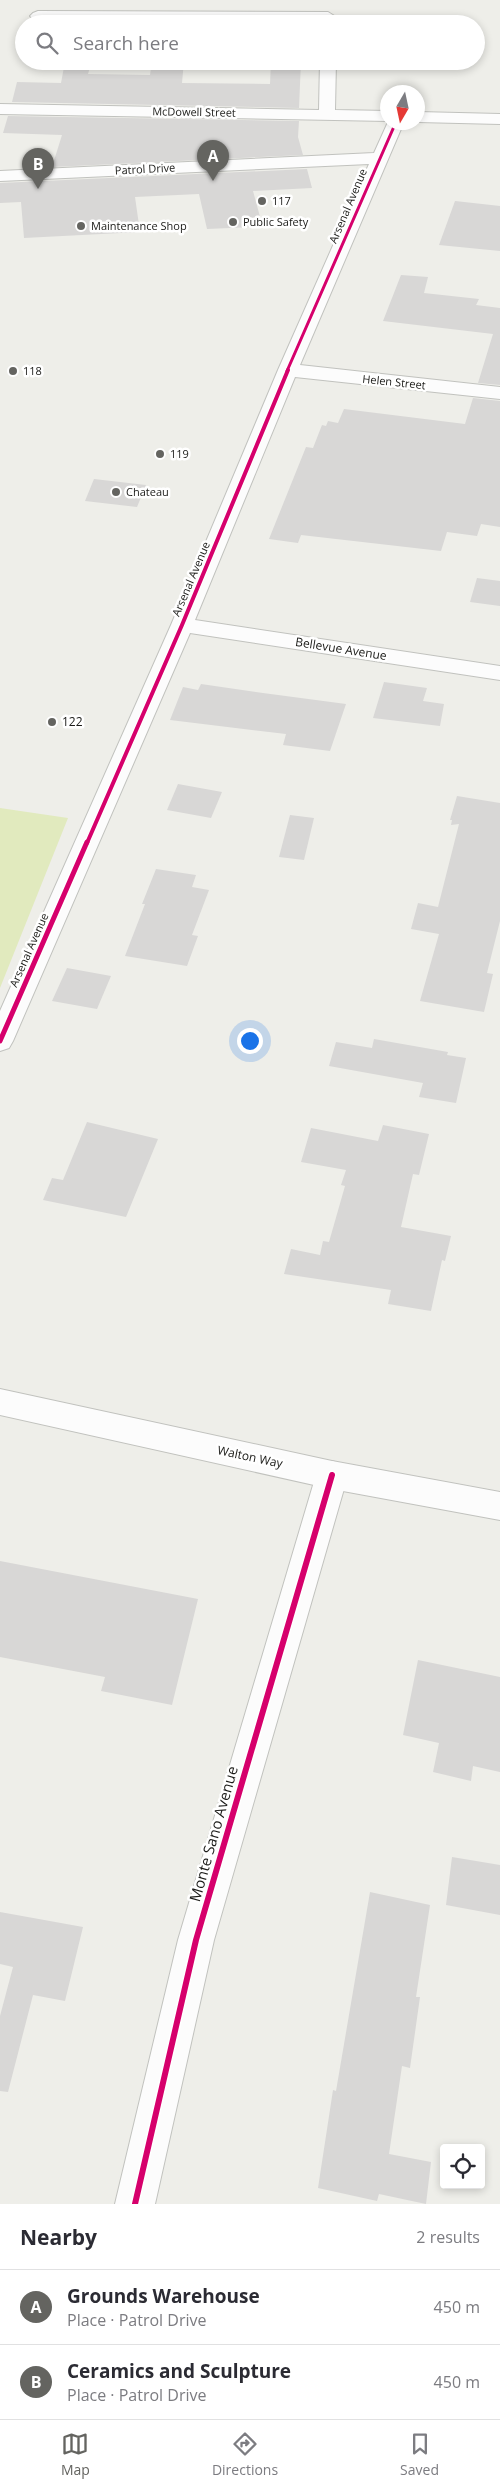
<!DOCTYPE html>
<html lang="en">
<head>
<meta charset="utf-8">
<style>
  :root { --surface:#fff; --page:#f7f7f7; --text:#2b2b33; --muted:#7c7c81; --line:#e1e1e2; --accent:#646460 }
  body { margin:0; font-family:"Open Sans",sans-serif; background:var(--page); color:var(--text) }
  .controls { position:absolute; right:15px; bottom:15px; display:grid; overflow:hidden; border-radius:5px; box-shadow:0 2px 8px #0003 }
  .controls button { width:45px; height:45px; display:grid; place-items:center; padding:0; border:0; border-bottom:1px solid var(--line); background:var(--surface); color:var(--text); font:25px sans-serif }
  .compass { position:absolute; left:380px; top:85px; width:45px; height:45px; border-radius:50%; background:var(--surface); box-shadow:0 2px 8px #0003; rotate:189deg }
  .you { position:absolute; left:249px; top:1040px; width:18px; height:18px; margin:-12px; border:4px solid #fff; border-radius:50%; background:#1a73e8; box-shadow:0 0 0 8px #1a73e833 }
  .badge { display:grid; place-items:center; width:32px; height:32px; border-radius:50%; background:var(--accent); color:#fff; font-size:16px; font-weight:700 }
  .pin { position:absolute; translate:-50% -41px; filter:drop-shadow(0 1px 2px #0008) }
  .pin::after { content:''; position:absolute; top:26px; width:18px; height:15px; background:inherit; clip-path:polygon(0 0,100% 0,50% 100%) }
  .list { margin:0; padding:0; list-style:none }
  h2 { display:flex; justify-content:space-between; align-items:center; height:65px; margin:0; padding:0 20px; font-size:21px }
  h2 small { font-size:16px; font-weight:400; color:var(--muted) }
  .list li { display:grid; grid-template-columns:32px 1fr auto; gap:15px; align-items:center; box-sizing:border-box; height:75px; padding:0 20px; border-top:1px solid var(--line) }
  .list b { display:block; font-size:19px; white-space:nowrap }
  .list p { margin:0; font-size:16px; white-space:nowrap; color:var(--muted) }
  .list em { font-size:16px; font-style:normal; color:var(--muted) }
  .icon { flex:none; width:28px; height:28px; fill:none; stroke:currentColor; stroke-width:2; stroke-linecap:round; stroke-linejoin:round }
  .map { position:relative; flex:none; width:500px; height:2204px; overflow:hidden }
  .search { position:absolute; background:var(--surface); box-shadow:0 2px 8px #0003; left:15px; right:15px; top:15px; height:55px; display:flex; align-items:center; gap:12px; box-sizing:border-box; padding:0 18px; border-radius:28px; color:var(--muted); font-size:19px }
  .sheet { height:215px; background:var(--surface) }
  nav { display:flex; justify-content:space-around; align-items:center; box-sizing:border-box; height:70px; border-top:1px solid var(--line); background:var(--surface); font-size:14px; color:var(--muted) }
  nav a { display:grid; justify-items:center; gap:2px }
  nav .on { color:var(--accent) }
  .map>svg:first-child { display:block }
  .green { fill:#e1eabe }
  .building { fill:#d8d7d6 }
  .lines { fill:none; stroke-linecap:round; stroke-linejoin:round }
  .street-casing { stroke:#c1c2be; stroke-width:2 }
  .secondary-casing { stroke:#c1c2be; stroke-width:2 }
  .street { fill:#fcfcfc; fill-rule:evenodd }
  .secondary { fill:#fcfcfc; fill-rule:evenodd }
  .cycleway-far3-casing { stroke:#fff; stroke-width:5 }
  .cycleway-far2-casing { stroke:#fff; stroke-width:6 }
  .cycleway-far1-casing { stroke:#fff; stroke-width:8 }
  .cycleway-casing { stroke:#fff; stroke-width:9 }
  .cycleway-far3 { stroke:#d6006c; stroke-width:3 }
  .cycleway-far2 { stroke:#d6006c; stroke-width:4 }
  .cycleway-far1 { stroke:#d6006c; stroke-width:5 }
  .cycleway { stroke:#d6006c; stroke-width:6 }
  .poi-dot { fill:#646460; stroke:#fff; stroke-width:2 }
  .labels { text-anchor:middle; stroke-width:5; stroke-linejoin:round; paint-order:stroke }
  .far-street-label { font-size:11px; fill:#1a1a17; stroke:#fff }
  .far-poi-label { font-size:11px; fill:#1a1a17; stroke:#fff; text-anchor:start }
  .street-label { font-size:12px; fill:#1a1a17; stroke:#fff }
  .poi-label { font-size:12px; fill:#1a1a17; stroke:#fff; text-anchor:start }
  .near-street-label { font-size:15px; fill:#1a1a17; stroke:#fff }
</style>
</head>
<body>
<div class="map">
<svg width="500" height="2204" viewBox="0 0 500 2204">
  <rect width="100%" height="100%" fill="#eeeee9"/>
  <path class="green" d="M0 808 68 818 0 988Z"/>
  <g class="building">
    <path d="M152 61H184L182 83 270 84 271 61H301L299 108 12 102 17 82 61 83 64 67H90L88 74 150 75Z"/>
    <path d="M8 116 299 121 298 137 303 155 52 167 62 135 3 133Z"/>
    <path d="M307 169 312 188 253 191 262 224 252 225 253 227 207 229 199 194 135 197 140 232 24 238 21 202 0 203V183Z"/>
    <path d="M455 201 500 206V251L439 245Z"/>
    <path d="M401 275 428 277 424 293 479 299 476 305 500 308V385L478 383 493 334 383 321Z"/>
    <path d="M473 398 500 401V527L481 524 477 536 447 532 441 551 301 535 298 543 269 539 306 447 313 448 322 425 326 426 328 421 338 423 344 409 465 424Z"/>
    <path d="M94 479 146 485 137 507 85 501Z"/>
    <path d="M477 578 500 581V606L470 602Z"/>
    <path d="M384 682 427 688 423 701 444 704 440 726 373 718Z"/>
    <path d="M201 684 263 693 346 704 330 751 283 745 286 734 170 720 183 687 198 690Z"/>
    <path d="M178 784 222 792 211 818 167 810Z"/>
    <path d="M457 796 500 803V921L487 973 493 974 484 1012 420 1001 439 934 411 929 418 903 438 907 459 824 451 825 452 820H450Z"/>
    <path d="M290 815 314 818 304 860 279 857Z"/>
    <path d="M156 869 196 875 192 887 209 890 192 935 198 936 187 966 125 956 145 904H142Z"/>
    <path d="M67 968 111 976 97 1009 52 1001Z"/>
    <path d="M374 1039 448 1052 447 1055 466 1058 456 1103 419 1097 423 1083 329 1066 336 1042 372 1048Z"/>
    <path d="M87 1122 158 1139 126 1217 43 1200 52 1178 63 1180Z"/>
    <path d="M383 1125 429 1134 419 1175 413 1174 401 1227 451 1236 445 1261 442 1260 431 1311 388 1304 391 1290 284 1274 291 1249 320 1255 323 1241 329 1242 345 1186 341 1185 346 1170 301 1162 311 1128 378 1141Z"/>
    <path d="M0 1561 198 1599 172 1705 101 1691 105 1677 0 1657Z"/>
    <path d="M418 1660 500 1677V1772L473 1766 471 1781 433 1772 439 1743 403 1735Z"/>
    <path d="M452 1857 500 1865V1915L446 1905Z"/>
    <path d="M370 1892 430 1905 416 1997H420L410 2068 402 2066 389 2154 431 2162 426 2204 379 2194 377 2201 318 2188 333 2090 336 2091Z"/>
    <path d="M0 1912 83 1927 65 2001 33 1995 8 2092 0 2091V2016L13 1967 0 1964Z"/>
  </g>
  <g class="lines">
    <defs>
      <g id="street">
        <path d="M38 11 328 12 336 17 328 22 33 19 30 16 33 13Z"/>
        <path d="M320 61H336L335 110 388 111V121L0 114V104L319 110Z"/>
        <path d="M418 112 500 114V124L418 122Z"/>
        <path d="M388 122H404L300 365 500 387V399L295 377 195 620 500 666V680L190 633 13 1041 9 1048 0 1051V1011L171 625 278 370 369 164 0 181V171L374 153Z"/>
        <path d="M332 1461 343 1465 348 1475 214 1940 155 2204H115L178 1940 316 1475 321 1465Z"/>
      </g>
      <path id="secondary" d="M0 1389 332 1461 500 1492V1520L332 1489 0 1415Z"/>
    </defs>
    <use href="#street" class="street-casing"/>
    <use href="#secondary" class="secondary-casing"/>
    <use href="#street" class="street"/>
    <use href="#secondary" class="secondary"/>
    <defs>
      <path id="cycleway-far3" d="M287 371 396 122"/>
      <path id="cycleway-far2" d="M87 843 182 625 288 370"/>
      <path id="cycleway-far1" d="M0 1041 87 842"/>
      <path id="cycleway" d="M135 2204 196 1940 332 1475"/>
    </defs>
    <use href="#cycleway-far3" class="cycleway-far3-casing"/>
    <use href="#cycleway-far2" class="cycleway-far2-casing"/>
    <use href="#cycleway-far1" class="cycleway-far1-casing"/>
    <use href="#cycleway" class="cycleway-casing"/>
    <use href="#cycleway-far3" class="cycleway-far3"/>
    <use href="#cycleway-far2" class="cycleway-far2"/>
    <use href="#cycleway-far1" class="cycleway-far1"/>
    <use href="#cycleway" class="cycleway"/>
  </g>
  <g class="poi-dot">
    <circle cx="262" cy="201" r="5"/>
    <circle cx="233" cy="222" r="5"/>
    <circle cx="81" cy="226" r="5"/>
    <circle cx="13" cy="371" r="5"/>
    <circle cx="160" cy="454" r="5"/>
    <circle cx="116" cy="492" r="5"/>
    <circle cx="52" cy="722" r="5"/>
  </g>
  <g class="labels">
    <g class="far-street-label">
      <text transform="translate(194 112) rotate(1)" y="4">McDowell Street</text>
      <text transform="translate(145 169) rotate(-3)" y="4">Patrol Drive</text>
      <text transform="translate(348 206) rotate(-67)" y="4">Arsenal Avenue</text>
      <text transform="translate(394 382) rotate(6)" y="4">Helen Street</text>
      <text transform="translate(191 579) rotate(-67)" y="4">Arsenal Avenue</text>
      <text transform="translate(29 950) rotate(-66)" y="4">Arsenal Avenue</text>
    </g>
    <g class="far-poi-label">
      <text x="272" y="205">117</text>
      <text x="243" y="226">Public Safety</text>
      <text x="91" y="230">Maintenance Shop</text>
      <text x="23" y="375">118</text>
      <text x="170" y="458">119</text>
      <text x="126" y="496">Chateau</text>
    </g>
    <g class="street-label">
      <text transform="translate(341 649) rotate(9)" y="4">Bellevue Avenue</text>
      <text transform="translate(250 1457) rotate(12)" y="4">Walton Way</text>
    </g>
    <g class="poi-label">
      <text x="62" y="726">122</text>
    </g>
    <g class="near-street-label">
      <text transform="translate(214 1834) rotate(-74)" y="5">Monte Sano Avenue</text>
    </g>
  </g>
</svg>
<div class="controls">
<button><svg class="icon" aria-label="locate" viewBox="0 0 24 24"><circle cx="12" cy="12" r="6"/><path d="M12 2v4M12 18v4M2 12h4M18 12h4"/></svg></button>
</div>
<svg class="compass" viewBox="-18 -18 36 36"><path d="M0-13l5 13h-10z" fill="#e53935"/><path d="M0 13l5-13h-10z" fill="#7c7c81"/></svg>
<div class="you"></div>
<div class="pin badge" style="left:213px;top:181px">A</div>
<div class="pin badge" style="left:38px;top:189px">B</div>
<div class="search"><svg class="icon" aria-label="search" viewBox="0 0 24 24"><circle cx="10" cy="10" r="6"/><path d="M15 15l6 6"/></svg>Search here</div>
</div>
<section class="sheet">
<h2>Nearby<small>2 results</small></h2>
<ul class="list">
<li><span class="badge">A</span><div><b>Grounds Warehouse</b><p>Place · Patrol Drive</p></div><em>450 m</em></li>
<li><span class="badge">B</span><div><b>Ceramics and Sculpture</b><p>Place · Patrol Drive</p></div><em>450 m</em></li>
</ul>
</section>
<nav>
<a class="on"><svg class="icon" aria-label="map" viewBox="0 0 24 24"><path d="M3 6l6-2 6 2 6-2v14l-6 2-6-2-6 2zM9 4v14M15 6v14"/></svg>Map</a>
<a><svg class="icon" aria-label="directions" viewBox="0 0 24 24"><path d="M12 3l9 9-9 9-9-9zM9 14v-3h6M13 9l2 2-2 2"/></svg>Directions</a>
<a><svg class="icon" aria-label="saved" viewBox="0 0 24 24"><path d="M7 4h10v16l-5-4-5 4z"/></svg>Saved</a>
</nav>
</body>
</html>
